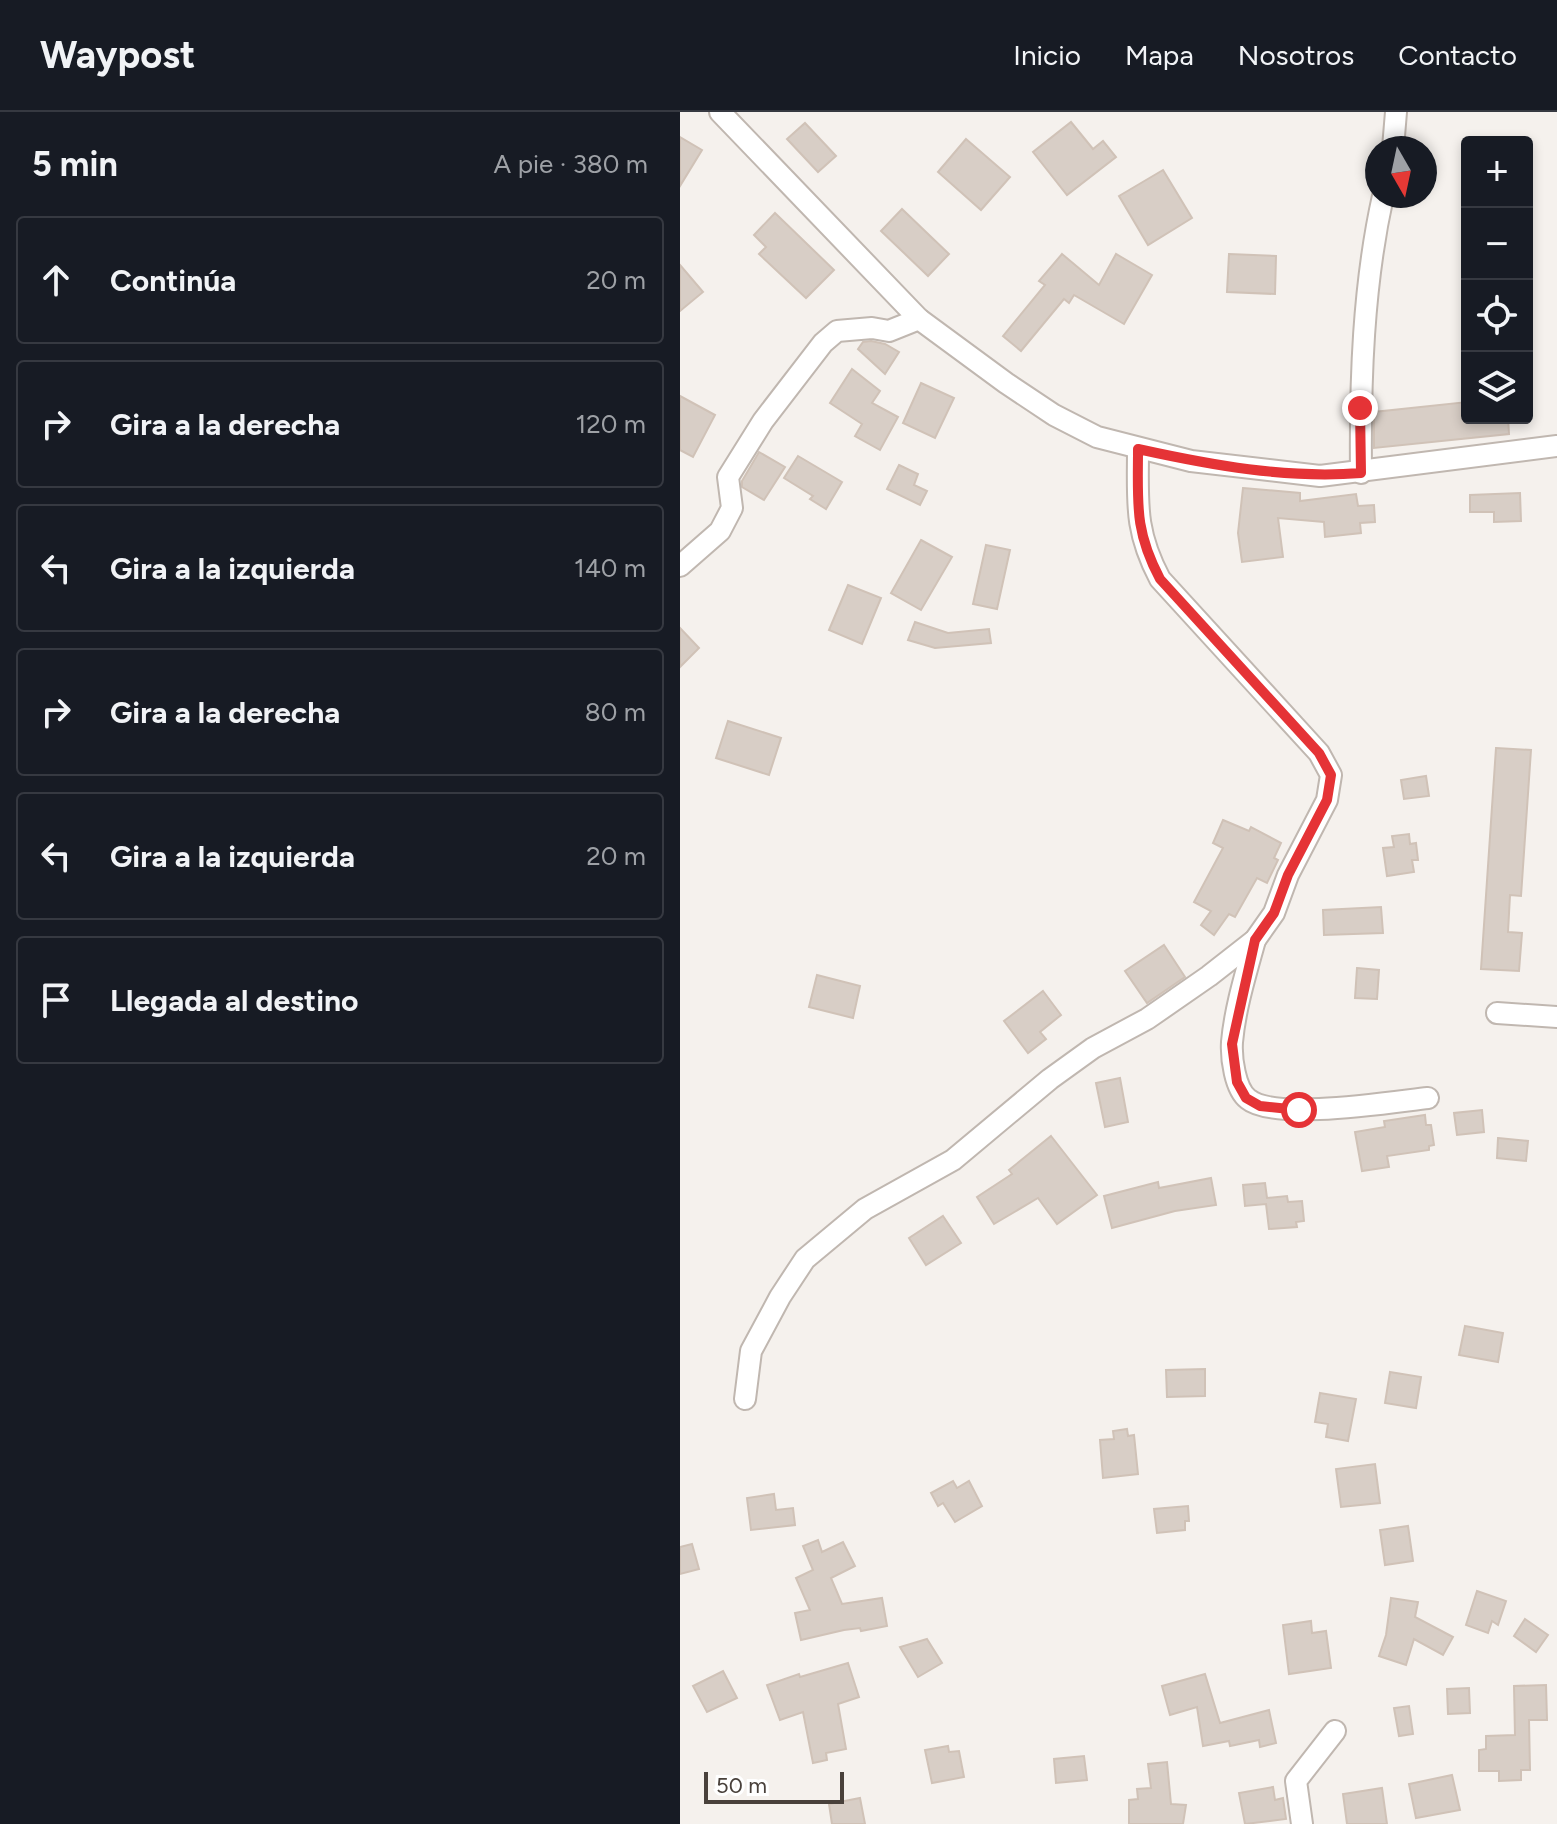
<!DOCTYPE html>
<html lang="es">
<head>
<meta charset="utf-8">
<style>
  :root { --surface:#171b24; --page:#20242c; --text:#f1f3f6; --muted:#9ea1a6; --line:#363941 }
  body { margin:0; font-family:Figtree,sans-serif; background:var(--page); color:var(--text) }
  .controls { position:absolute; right:24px; top:24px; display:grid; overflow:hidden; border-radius:8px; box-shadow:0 4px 12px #0003 }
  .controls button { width:72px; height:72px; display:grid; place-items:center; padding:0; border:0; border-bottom:2px solid var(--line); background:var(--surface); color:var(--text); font:40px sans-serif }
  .compass { position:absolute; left:685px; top:24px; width:72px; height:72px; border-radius:50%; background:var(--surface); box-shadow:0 4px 12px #0003; rotate:171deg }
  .scale { position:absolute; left:24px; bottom:20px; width:140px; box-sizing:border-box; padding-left:8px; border:4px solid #49413b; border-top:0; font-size:22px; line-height:28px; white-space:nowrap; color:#49413b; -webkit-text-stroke:6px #fff; paint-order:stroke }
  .stop { position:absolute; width:24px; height:24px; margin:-18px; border:6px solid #e53336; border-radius:50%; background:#fff }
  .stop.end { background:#e53336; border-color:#fff; box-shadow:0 2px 8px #0008 }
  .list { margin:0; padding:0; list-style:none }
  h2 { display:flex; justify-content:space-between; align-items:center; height:104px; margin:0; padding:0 32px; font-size:34px }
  h2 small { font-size:26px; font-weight:400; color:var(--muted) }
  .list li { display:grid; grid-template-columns:52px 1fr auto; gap:24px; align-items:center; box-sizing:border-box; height:128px; margin:0 16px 16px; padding:0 16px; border:2px solid var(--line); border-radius:8px }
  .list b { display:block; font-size:30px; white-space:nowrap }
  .list em { font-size:26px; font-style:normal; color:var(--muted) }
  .icon { flex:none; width:44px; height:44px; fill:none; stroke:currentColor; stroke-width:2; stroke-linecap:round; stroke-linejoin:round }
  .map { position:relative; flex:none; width:877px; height:1712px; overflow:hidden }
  header { display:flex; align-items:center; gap:48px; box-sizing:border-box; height:112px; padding:0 40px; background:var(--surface); border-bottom:2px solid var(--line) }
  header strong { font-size:38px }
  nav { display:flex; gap:44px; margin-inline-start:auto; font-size:28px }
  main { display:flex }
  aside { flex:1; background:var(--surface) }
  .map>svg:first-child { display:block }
  .building { fill:#d8cec6; stroke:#d0c2b7; stroke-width:2 }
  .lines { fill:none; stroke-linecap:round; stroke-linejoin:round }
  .minor-casing { stroke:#c0b7b0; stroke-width:24 }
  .minor { stroke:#fff; stroke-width:20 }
  .route { stroke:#e53336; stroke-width:10 }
</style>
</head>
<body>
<header>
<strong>Waypost</strong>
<nav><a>Inicio</a><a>Mapa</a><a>Nosotros</a><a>Contacto</a></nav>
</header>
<main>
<aside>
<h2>5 min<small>A pie · 380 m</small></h2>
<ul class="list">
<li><svg class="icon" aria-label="ahead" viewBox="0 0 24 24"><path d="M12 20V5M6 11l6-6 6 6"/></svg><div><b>Continúa</b></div><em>20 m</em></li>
<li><svg class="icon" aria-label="right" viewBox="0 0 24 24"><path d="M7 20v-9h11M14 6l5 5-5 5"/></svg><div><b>Gira a la derecha</b></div><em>120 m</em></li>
<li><svg class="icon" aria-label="left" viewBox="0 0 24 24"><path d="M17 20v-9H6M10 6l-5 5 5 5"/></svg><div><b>Gira a la izquierda</b></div><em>140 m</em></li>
<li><svg class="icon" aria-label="right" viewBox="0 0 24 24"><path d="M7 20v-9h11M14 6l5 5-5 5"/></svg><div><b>Gira a la derecha</b></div><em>80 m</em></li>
<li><svg class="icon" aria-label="left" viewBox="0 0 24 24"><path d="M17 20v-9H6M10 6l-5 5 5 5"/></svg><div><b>Gira a la izquierda</b></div><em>20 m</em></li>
<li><svg class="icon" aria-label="arrive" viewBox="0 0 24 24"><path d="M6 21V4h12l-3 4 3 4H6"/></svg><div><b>Llegada al destino</b></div></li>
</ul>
</aside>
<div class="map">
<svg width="877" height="1712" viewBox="0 0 877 1712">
  <rect width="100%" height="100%" fill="#f5f1ed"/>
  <g class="building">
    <path d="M391 10 413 37 423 29 436 45 387 83 353 40Z"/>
    <path d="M125 11 156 44 138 60 107 27Z"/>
    <path d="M0 25 22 38 0 74Z"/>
    <path d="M286 27 330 65 301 98 258 60Z"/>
    <path d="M483 58 512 106 468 133 439 84Z"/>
    <path d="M222 97 269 142 248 164 201 119Z"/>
    <path d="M95 101 154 158 126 186 79 142 86 135 74 123Z"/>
    <path d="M382 142 419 173 436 142 472 163 444 212 394 183 389 191 384 187 341 239 323 224 365 173 359 169Z"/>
    <path d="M549 142 596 144 595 182 547 180Z"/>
    <path d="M0 153 23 180 0 199Z"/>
    <path d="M191 229 205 232 219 240 205 262 178 237 183 230Z"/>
    <path d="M172 257 200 279 192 291 218 305 200 338 175 324 182 312 150 291Z"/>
    <path d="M241 271 274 286 255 326 223 311Z"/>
    <path d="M0 284 35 303 13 345 0 338Z"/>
    <path d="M787 290V306H828L829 322 694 336V300Z"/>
    <path d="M79 340 105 355 84 388 62 375V369Z"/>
    <path d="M118 344 162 370 146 397 130 387 133 384 104 366Z"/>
    <path d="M219 353 238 362 234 373 247 379 240 393 207 377Z"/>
    <path d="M563 376 620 381V389L676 382 678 394 694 393 695 410 680 411 681 421 645 425 644 410 598 406 603 445 562 450 558 421Z"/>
    <path d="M840 381 841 409 814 410V400H790V383Z"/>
    <path d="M241 428 272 445 241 498 211 481Z"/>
    <path d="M306 433 330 438 317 497 293 492Z"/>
    <path d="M168 473 201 486 182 532 149 518Z"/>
    <path d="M235 510 268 521 309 517 311 531 255 536 228 528Z"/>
    <path d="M0 516 19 536 0 555Z"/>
    <path d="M48 609 101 626 89 663 36 646Z"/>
    <path d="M816 636 851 638 841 784 830 783 828 820 842 821 839 859 801 857Z"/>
    <path d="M746 664 749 684 724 687 721 668Z"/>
    <path d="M543 708 569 719 571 715 601 731 594 746 598 748 587 771 577 766 555 805 549 802 534 823 521 813 531 799 514 790 543 736 533 731Z"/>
    <path d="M729 722 730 732 736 731 738 748H732L734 760 707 764 703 736 714 735 712 724Z"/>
    <path d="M701 795 703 821 644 823 643 798Z"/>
    <path d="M484 833 505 865 467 891 445 859Z"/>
    <path d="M677 856 699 858 697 887 675 886Z"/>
    <path d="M137 863 180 874 173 906 129 895Z"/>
    <path d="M363 879 381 903 360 920 366 927 348 941 324 909Z"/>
    <path d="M440 966 448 1010 425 1015 416 971Z"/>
    <path d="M802 998 804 1020 777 1023 774 1001Z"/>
    <path d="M745 1003 746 1013H751L754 1033 749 1034V1038L707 1044 709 1055 682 1059 675 1020 705 1015 704 1009Z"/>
    <path d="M371 1024 417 1083 377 1112 358 1086 314 1112 297 1085 332 1062 329 1058Z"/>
    <path d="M818 1026 848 1029 846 1049 817 1046Z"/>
    <path d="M531 1066 536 1093 495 1099 432 1116 424 1084 478 1070 479 1076Z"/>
    <path d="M585 1071 587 1086 607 1084 608 1090 622 1089 624 1109 616 1110 617 1115 589 1117 586 1092 565 1094 563 1073Z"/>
    <path d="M263 1104 281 1131 246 1153 229 1126Z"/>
    <path d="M785 1214 823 1221 818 1250 779 1243Z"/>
    <path d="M525 1257V1284L487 1285 486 1258Z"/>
    <path d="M710 1260 741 1265 736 1296 705 1291Z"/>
    <path d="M640 1281 676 1287 668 1329 646 1325 648 1312 635 1310Z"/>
    <path d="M447 1317 448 1324 454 1323 458 1362 423 1366 420 1328 434 1327 433 1319Z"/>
    <path d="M695 1352 700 1391 661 1395 656 1357Z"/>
    <path d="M273 1369 277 1376 289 1369 302 1394 275 1410 263 1391 258 1394 251 1381Z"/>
    <path d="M94 1382 96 1398 113 1396 115 1413 71 1418 67 1386Z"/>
    <path d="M508 1394 509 1409H505V1418L477 1421 474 1397Z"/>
    <path d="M728 1414 733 1449 705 1453 700 1418Z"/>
    <path d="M138 1428 142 1440 163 1430 175 1454 151 1466 162 1492 202 1486 207 1514 181 1519 180 1516 164 1518 121 1528 115 1501 130 1498 116 1466 133 1458 123 1434Z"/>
    <path d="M12 1432 19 1457 0 1462V1435Z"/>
    <path d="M797 1479 826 1489 818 1513 812 1509 808 1521 786 1513Z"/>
    <path d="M711 1486 738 1490 735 1505 773 1525 763 1543 734 1527 726 1553 699 1544 706 1523Z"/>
    <path d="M845 1507 868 1523 856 1540 834 1524Z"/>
    <path d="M631 1509 632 1521 646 1519 651 1556 609 1562 603 1513Z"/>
    <path d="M247 1527 262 1551 238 1565 220 1535Z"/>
    <path d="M168 1551 179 1585 158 1592 166 1637 146 1641 147 1648 133 1651 123 1600 100 1608 87 1573 119 1562 120 1565Z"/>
    <path d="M43 1559 57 1586 27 1600 13 1574Z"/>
    <path d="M525 1562 540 1611 589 1598 596 1631 580 1635 579 1628 550 1634 549 1629 523 1634 517 1595 490 1603 482 1574Z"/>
    <path d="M866 1573 867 1608H849L850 1658H841V1668L819 1669V1659H799V1638L806 1637V1624L835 1623 834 1574Z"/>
    <path d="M789 1576 790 1601 768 1602 767 1577Z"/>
    <path d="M729 1594 733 1622 719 1624 714 1596Z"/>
    <path d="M268 1634 269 1640 279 1639 284 1665 252 1671 245 1638Z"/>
    <path d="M404 1644 407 1668 376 1671 374 1647Z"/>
    <path d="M487 1650 491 1692 506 1693 503 1712H449V1688L458 1687 457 1677 471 1676 468 1652Z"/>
    <path d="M772 1663 780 1698 736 1706 729 1672Z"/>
    <path d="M593 1675 595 1688 603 1686 606 1707 565 1712 559 1681Z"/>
    <path d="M702 1676 707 1712H667L663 1682Z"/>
    <path d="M180 1686 185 1712H152L149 1692Z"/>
  </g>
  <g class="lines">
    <defs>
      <g id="minor">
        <path d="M40 0 239 207 326 271 374 303 417 325 511 349 640 364 877 334"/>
        <path d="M713 36 716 0"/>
        <path d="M681 361C680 269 683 174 703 84"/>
        <path d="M0 454 40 419 52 396 48 365 83 309 143 231 157 219 192 216 209 219 239 207"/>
        <path d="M575 828C566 861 555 896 552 930 551 946 555 977 568 987 594 1009 712 990 748 986"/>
        <path d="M817 901 877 905"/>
        <path d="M65 1287 71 1239 100 1185 125 1147 185 1097 273 1048 370 967 413 936 467 907 529 864 575 828 594 801 608 763 647 688 651 663 639 641 480 467C454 418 458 390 458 337"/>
        <path d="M622 1712 616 1669 655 1619"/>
      </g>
    </defs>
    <use href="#minor" class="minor-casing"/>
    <use href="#minor" class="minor"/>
  </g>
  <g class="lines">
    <path class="route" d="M619 998 580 994 566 986 557 970 552 932 575 828 594 801 608 763 647 688 651 663 639 641 480 467C454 418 458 391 458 337 531 353 606 367 681 361L680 296"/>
  </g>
</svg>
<div class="controls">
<button>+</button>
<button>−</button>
<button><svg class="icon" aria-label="locate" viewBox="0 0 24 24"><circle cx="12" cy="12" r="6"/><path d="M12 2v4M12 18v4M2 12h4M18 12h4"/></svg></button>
<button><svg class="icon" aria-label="layers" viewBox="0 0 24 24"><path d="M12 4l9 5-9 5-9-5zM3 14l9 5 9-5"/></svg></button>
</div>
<svg class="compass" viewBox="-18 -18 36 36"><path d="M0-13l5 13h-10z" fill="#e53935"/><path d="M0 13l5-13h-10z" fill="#9ea1a6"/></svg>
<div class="scale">50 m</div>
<div class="stop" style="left:619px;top:998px"></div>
<div class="stop end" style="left:680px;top:296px"></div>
</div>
</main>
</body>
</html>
